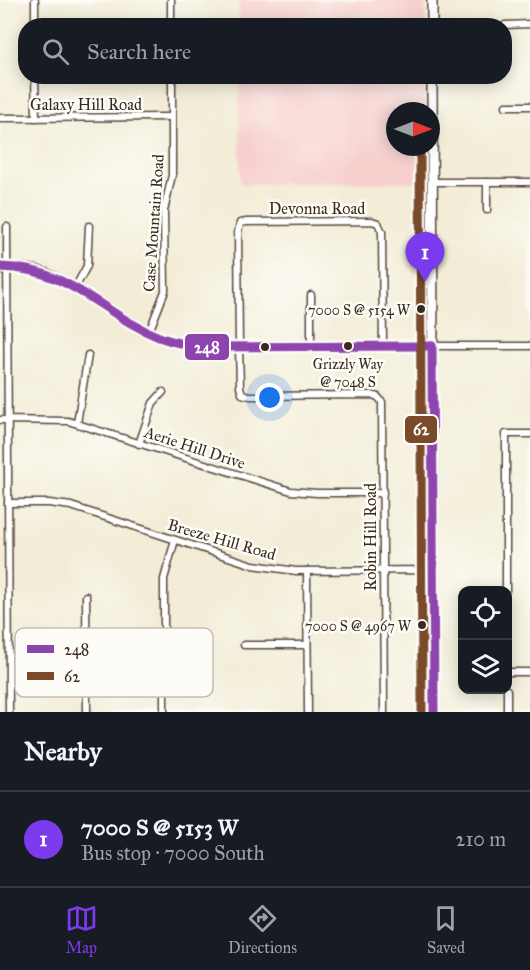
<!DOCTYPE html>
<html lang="en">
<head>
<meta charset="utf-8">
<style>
  :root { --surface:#171b24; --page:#242831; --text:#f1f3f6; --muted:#9ea1a6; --line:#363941; --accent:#7c3aed }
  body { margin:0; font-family:"IM FELL Great Primer",serif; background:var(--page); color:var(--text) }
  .controls { position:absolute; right:18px; bottom:18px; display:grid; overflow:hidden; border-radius:12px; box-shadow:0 3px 15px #0003 }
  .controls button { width:54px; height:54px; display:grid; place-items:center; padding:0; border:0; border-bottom:2px solid var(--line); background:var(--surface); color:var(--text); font:30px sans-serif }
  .compass { position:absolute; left:386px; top:102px; width:54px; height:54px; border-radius:50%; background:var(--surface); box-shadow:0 3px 15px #0003; rotate:90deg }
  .you { position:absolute; left:270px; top:398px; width:21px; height:21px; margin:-15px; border:4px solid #fff; border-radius:50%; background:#1a73e8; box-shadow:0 0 0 9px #1a73e833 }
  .badge { display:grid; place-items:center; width:39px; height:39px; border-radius:50%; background:var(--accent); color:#fff; font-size:20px; font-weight:700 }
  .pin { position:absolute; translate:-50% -50px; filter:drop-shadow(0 2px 3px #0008) }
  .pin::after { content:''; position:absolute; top:32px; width:21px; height:18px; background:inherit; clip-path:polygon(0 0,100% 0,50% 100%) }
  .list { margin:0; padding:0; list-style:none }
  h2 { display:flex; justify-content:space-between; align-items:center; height:78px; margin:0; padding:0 24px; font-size:26px }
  h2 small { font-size:20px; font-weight:400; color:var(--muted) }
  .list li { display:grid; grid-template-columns:39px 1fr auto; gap:18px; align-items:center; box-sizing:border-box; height:96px; padding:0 24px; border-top:2px solid var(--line) }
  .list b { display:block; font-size:22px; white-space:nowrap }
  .list p { margin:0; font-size:20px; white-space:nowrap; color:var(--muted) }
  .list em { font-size:20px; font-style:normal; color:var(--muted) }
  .icon { flex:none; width:33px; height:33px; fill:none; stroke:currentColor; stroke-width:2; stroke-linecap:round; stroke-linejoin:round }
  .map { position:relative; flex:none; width:530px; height:712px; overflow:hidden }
  .search { position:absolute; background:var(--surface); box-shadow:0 3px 15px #0003; left:18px; right:18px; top:18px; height:66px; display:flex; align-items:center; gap:15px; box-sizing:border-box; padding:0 21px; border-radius:24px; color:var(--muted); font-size:22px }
  .sheet { height:174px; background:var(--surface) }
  nav { display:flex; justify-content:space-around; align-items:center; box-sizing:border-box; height:84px; border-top:2px solid var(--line); background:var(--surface); font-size:16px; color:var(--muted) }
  nav a { display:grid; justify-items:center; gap:3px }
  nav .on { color:var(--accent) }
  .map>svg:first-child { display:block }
  .built { fill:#f7d0ce }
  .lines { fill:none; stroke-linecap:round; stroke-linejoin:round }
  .street-casing { stroke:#57473a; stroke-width:9 }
  .secondary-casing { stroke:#57473a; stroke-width:12 }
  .street { stroke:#fff; stroke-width:6 }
  .secondary { stroke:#fff; stroke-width:9 }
  .bus-1-casing { stroke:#fdfcf7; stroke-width:14 }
  .bus-2-casing { stroke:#fdfcf7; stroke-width:14 }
  .bus-1 { stroke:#8e44ad; stroke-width:9 }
  .bus-2 { stroke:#7a4b2a; stroke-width:9 }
  .bus-dot { fill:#3b2a1e; stroke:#fdfcf7; stroke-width:2 }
  .labels { text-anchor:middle; stroke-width:5; stroke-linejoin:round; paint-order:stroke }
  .bus-label { font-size:14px; fill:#3b2a1e; stroke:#fdfcf7; text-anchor:end }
  .street-label { font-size:16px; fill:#3b2a1e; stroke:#fdfcf7 }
  .key { fill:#fdfcf7; stroke:#c3bdb6; stroke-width:1.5 }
  .key-label { font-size:16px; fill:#3b2a1e }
  .line-badge { stroke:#fdfcf7; stroke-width:2 }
  .badge-label { font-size:16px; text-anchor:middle; font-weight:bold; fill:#fff }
</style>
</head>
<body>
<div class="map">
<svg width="530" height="712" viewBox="0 0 530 712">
  <rect width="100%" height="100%" fill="#fdfcf7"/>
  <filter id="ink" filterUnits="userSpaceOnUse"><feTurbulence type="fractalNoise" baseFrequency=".0167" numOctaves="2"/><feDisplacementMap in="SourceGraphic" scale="12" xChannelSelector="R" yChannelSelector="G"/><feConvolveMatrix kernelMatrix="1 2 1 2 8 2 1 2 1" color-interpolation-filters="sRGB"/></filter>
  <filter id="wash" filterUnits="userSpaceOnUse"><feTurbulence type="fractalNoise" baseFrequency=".008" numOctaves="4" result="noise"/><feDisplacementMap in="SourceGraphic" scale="24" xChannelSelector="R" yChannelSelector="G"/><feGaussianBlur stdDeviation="1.35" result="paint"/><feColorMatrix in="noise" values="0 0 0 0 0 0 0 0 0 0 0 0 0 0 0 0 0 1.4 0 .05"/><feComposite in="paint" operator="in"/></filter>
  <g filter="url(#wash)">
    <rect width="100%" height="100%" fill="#f3edd7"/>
    <g class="built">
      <path d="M239 0H426L425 25H239Z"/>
      <path d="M239 77H425V111H395V147H424V182L240 184Z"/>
    </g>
  </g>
  <g filter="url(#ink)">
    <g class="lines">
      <defs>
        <g id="street">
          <path d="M35 0V26"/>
          <path d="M171 0V26"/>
          <path d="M505 25 530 24"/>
          <path d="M35 76 36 118"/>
          <path d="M506 106H530"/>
          <path d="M0 118 172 117"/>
          <path d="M432 182H530"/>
          <path d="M487 182V210"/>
          <path d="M7 227 9 712"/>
          <path d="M75 288 87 266 89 226"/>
          <path d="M311 295V346"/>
          <path d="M149 332 165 291 164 211 172 175V76"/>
          <path d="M383 346 382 232 378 223 372 221 246 222 240 223 238 232 239 347 240 387 242 394 250 396 372 395 378 397 382 402 384 712"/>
          <path d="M432 346H530"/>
          <path d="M0 420 68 421 291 491 317 493H383"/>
          <path d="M77 423 88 355"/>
          <path d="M139 444 153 403 163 392"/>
          <path d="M8 503H49L71 506 253 565 296 571 433 570"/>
          <path d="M307 571 308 712"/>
          <path d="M506 590V434H530"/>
          <path d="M86 596 87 712"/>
          <path d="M244 645H307"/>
          <path d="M508 672H530"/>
          <path d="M507 690V712"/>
          <path d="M164 712V579L175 540"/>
        </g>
        <g id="secondary">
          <path d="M432 0V26"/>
          <path d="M432 76 434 712"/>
          <path d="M0 267C17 267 34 268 50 275 102 296 142 343 200 347L432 346"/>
        </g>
      </defs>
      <use href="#street" class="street-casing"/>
      <use href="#secondary" class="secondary-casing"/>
      <use href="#street" class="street"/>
      <use href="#secondary" class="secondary"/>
      <defs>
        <g id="bus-1">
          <path d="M0 267C71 268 100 313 159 337 173 342 186 345 200 347L432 346"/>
          <path d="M432 346 434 712"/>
        </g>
        <path id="bus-2" d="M420 147 422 712"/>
      </defs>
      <use href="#bus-1" class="bus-1-casing"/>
      <use href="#bus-2" class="bus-2-casing"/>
      <use href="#bus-1" class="bus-1"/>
      <use href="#bus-2" class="bus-2"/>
    </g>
  </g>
  <g class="bus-dot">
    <circle cx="421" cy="309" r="5"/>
    <circle cx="348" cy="346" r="5"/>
    <circle cx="265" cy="347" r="5"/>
    <circle cx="422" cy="625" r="5"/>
  </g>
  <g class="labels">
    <g class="bus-label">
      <text x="410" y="315">7000 S @ 5154 W</text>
      <text x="348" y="369" text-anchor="middle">Grizzly Way<tspan x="348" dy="18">@ 7048 S</tspan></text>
      <text x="411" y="631">7000 S @ 4967 W</text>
    </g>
    <g class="street-label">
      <text x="86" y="110">Galaxy Hill Road</text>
      <text x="317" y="214">Devonna Road</text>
      <text transform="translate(153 223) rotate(-86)" y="6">Case Mountain Road</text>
      <text transform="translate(195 447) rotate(18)" y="6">Aerie Hill Drive</text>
      <text transform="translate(370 537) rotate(-90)" y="6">Robin Hill Road</text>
      <text transform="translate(222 539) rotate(16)" y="6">Breeze Hill Road</text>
    </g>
  </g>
  <rect x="15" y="628" width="198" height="69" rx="9" class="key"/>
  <rect x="27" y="645" width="27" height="8" fill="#8e44ad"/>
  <rect x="27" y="672" width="27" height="8" fill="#7a4b2a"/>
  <g class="key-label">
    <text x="64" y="655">248</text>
    <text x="64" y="682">62</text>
  </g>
  <g class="line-badge">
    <rect x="184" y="333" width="46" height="28" rx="6" fill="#8e44ad"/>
    <rect x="404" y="415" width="34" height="29" rx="6" fill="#7a4b2a"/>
  </g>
  <g class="badge-label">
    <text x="207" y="353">248</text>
    <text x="421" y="435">62</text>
  </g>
</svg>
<div class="controls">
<button><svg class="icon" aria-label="locate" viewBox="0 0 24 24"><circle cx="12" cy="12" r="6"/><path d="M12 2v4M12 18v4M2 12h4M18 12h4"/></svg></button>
<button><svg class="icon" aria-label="layers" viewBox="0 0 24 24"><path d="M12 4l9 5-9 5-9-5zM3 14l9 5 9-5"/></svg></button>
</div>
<svg class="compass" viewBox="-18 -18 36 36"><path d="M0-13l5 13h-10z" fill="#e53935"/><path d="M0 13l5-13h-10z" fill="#9ea1a6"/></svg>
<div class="you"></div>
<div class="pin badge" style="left:425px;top:282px">1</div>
<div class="search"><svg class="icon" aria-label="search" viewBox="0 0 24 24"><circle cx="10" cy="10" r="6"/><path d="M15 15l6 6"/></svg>Search here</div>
</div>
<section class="sheet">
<h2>Nearby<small></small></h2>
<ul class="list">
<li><span class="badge">1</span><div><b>7000 S @ 5153 W</b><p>Bus stop · 7000 South</p></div><em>210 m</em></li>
</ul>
</section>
<nav>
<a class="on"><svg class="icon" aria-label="map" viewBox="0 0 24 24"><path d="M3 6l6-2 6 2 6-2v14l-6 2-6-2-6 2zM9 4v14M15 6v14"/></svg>Map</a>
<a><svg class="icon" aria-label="directions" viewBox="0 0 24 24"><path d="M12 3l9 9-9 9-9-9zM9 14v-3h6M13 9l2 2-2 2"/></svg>Directions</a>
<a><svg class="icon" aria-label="saved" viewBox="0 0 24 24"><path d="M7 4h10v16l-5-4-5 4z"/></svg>Saved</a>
</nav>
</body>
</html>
